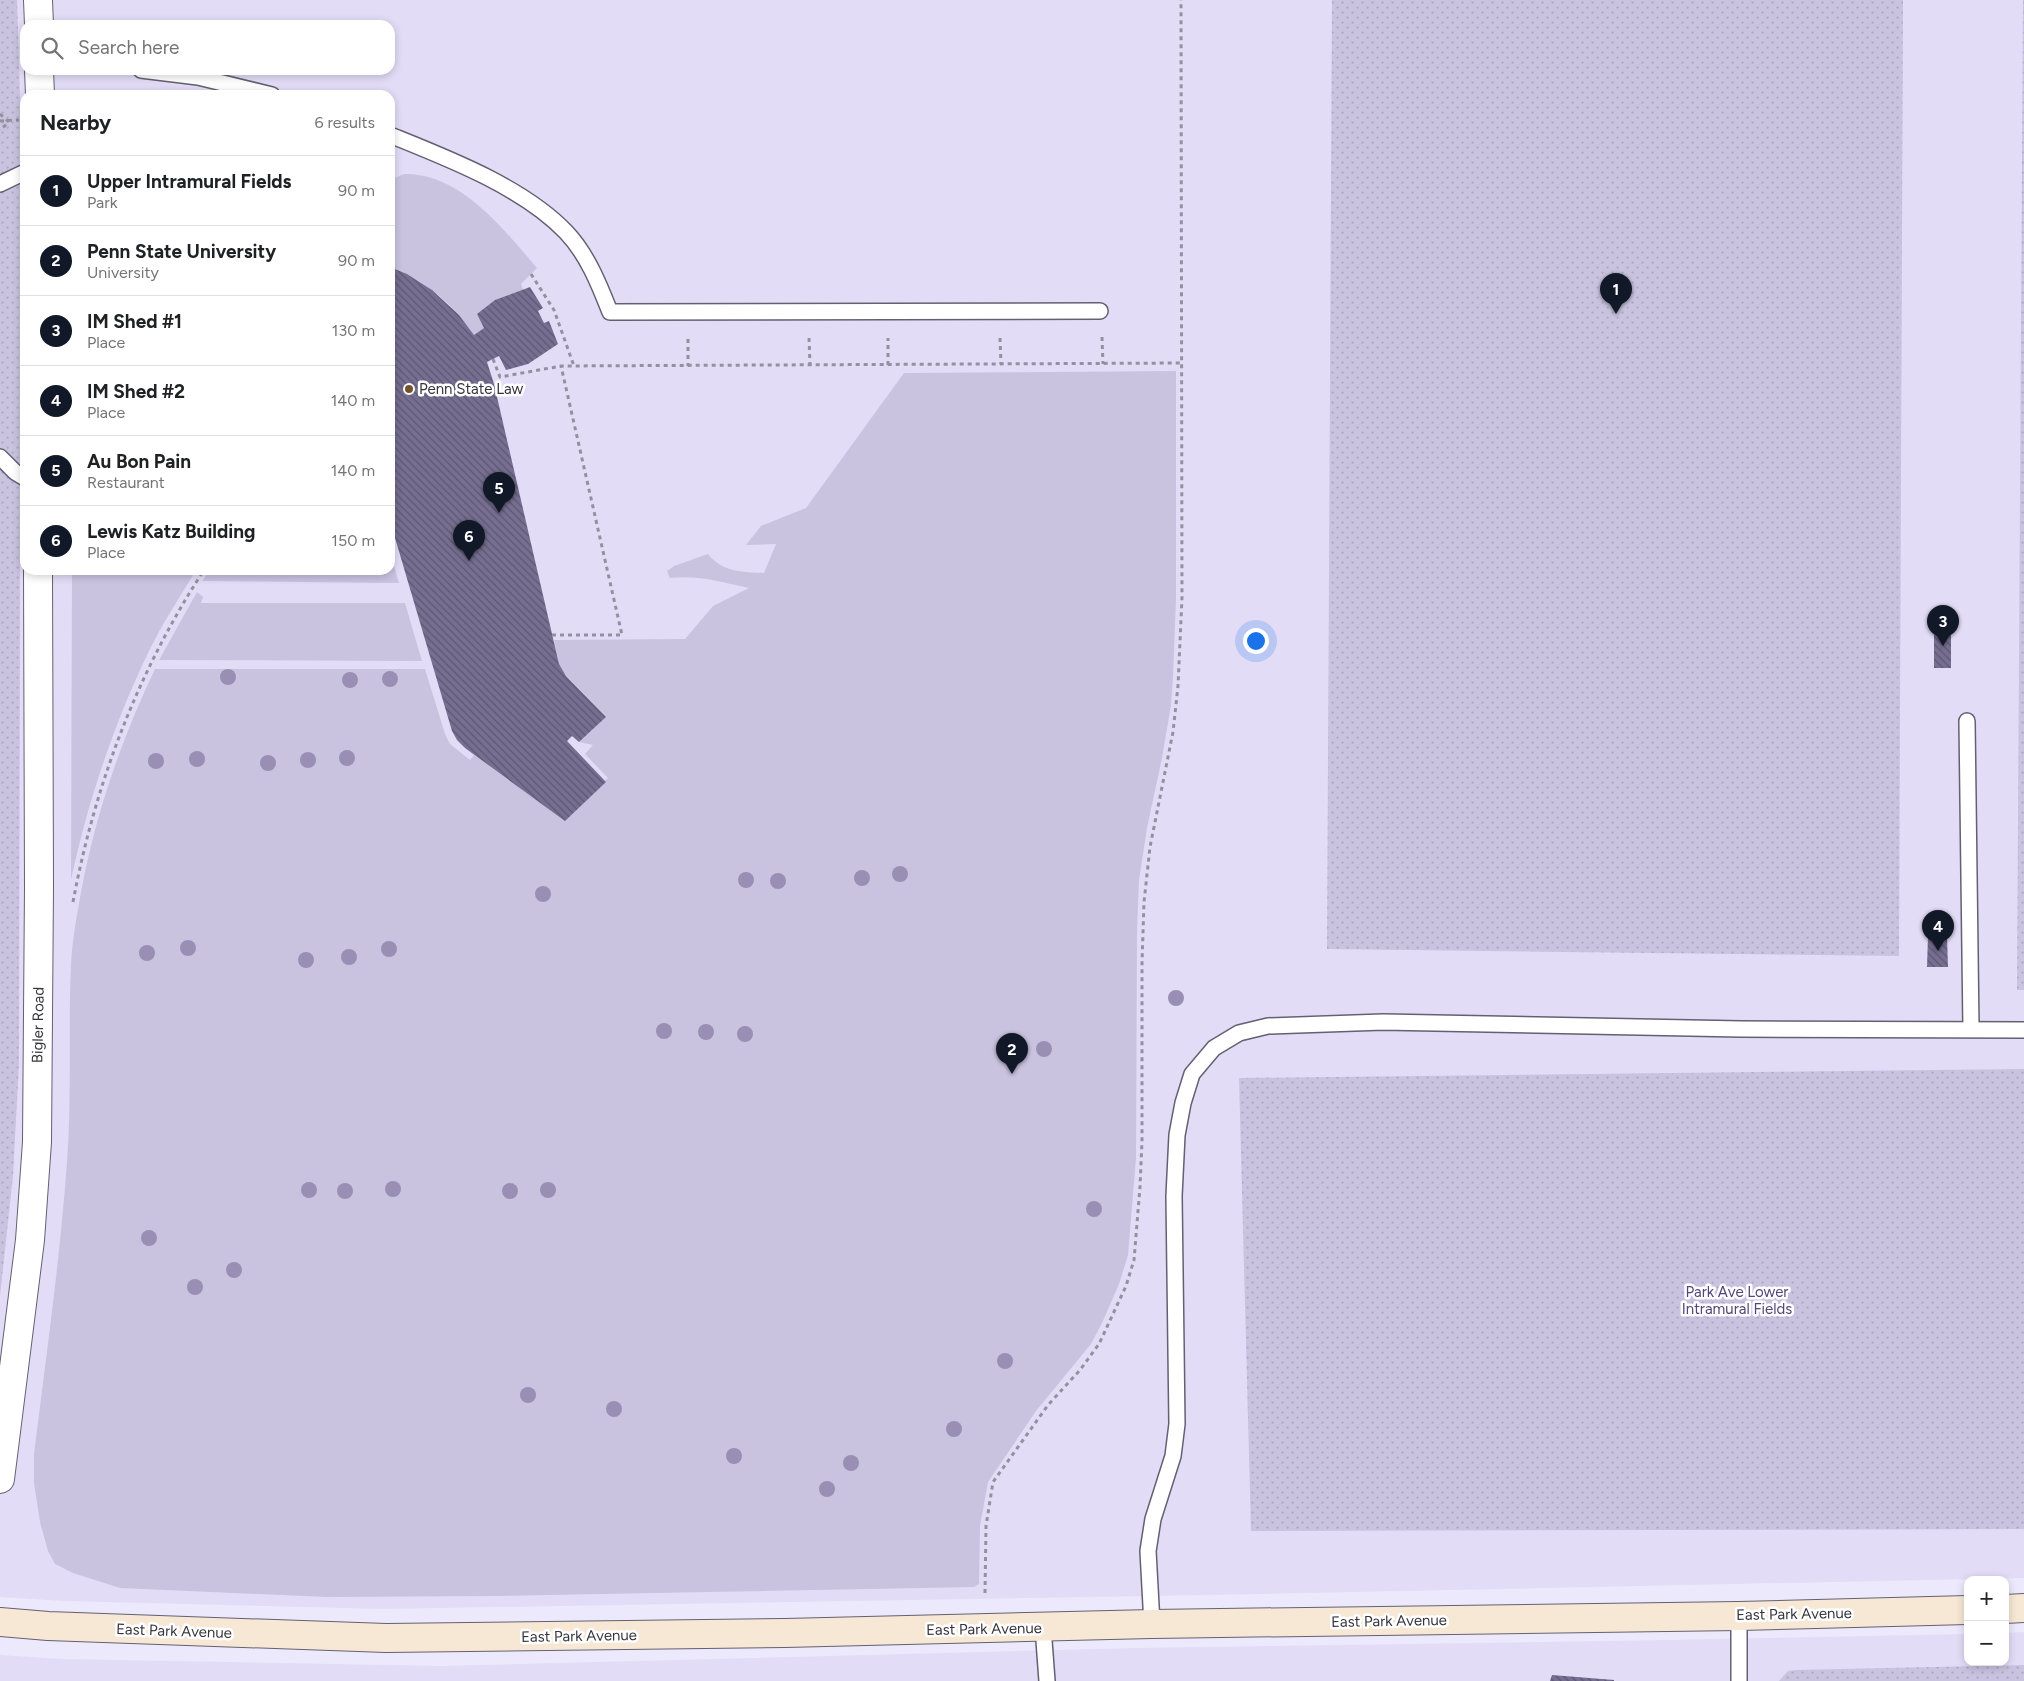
<!DOCTYPE html>
<html lang="en">
<head>
<meta charset="utf-8">
<style>
  :root { --surface:#fff; --page:#f6f6f6; --text:#202124; --muted:#757577; --line:#e0e0e0; --accent:#111827 }
  body { margin:0; font-family:Figtree,sans-serif; background:var(--page); color:var(--text) }
  .controls { position:absolute; right:15px; bottom:15px; display:grid; overflow:hidden; border-radius:10px; box-shadow:0 2px 8px #0003 }
  .controls button { width:45px; height:45px; display:grid; place-items:center; padding:0; border:0; border-bottom:1px solid var(--line); background:var(--surface); color:var(--text); font:25px sans-serif }
  .you { position:absolute; left:1255px; top:640px; width:18px; height:18px; margin:-12px; border:4px solid #fff; border-radius:50%; background:#1a73e8; box-shadow:0 0 0 8px #1a73e833 }
  .badge { display:grid; place-items:center; width:32px; height:32px; border-radius:50%; background:var(--accent); color:#fff; font-size:16px; font-weight:700 }
  .pin { position:absolute; translate:-50% -41px; filter:drop-shadow(0 1px 2px #0008) }
  .pin::after { content:''; position:absolute; top:26px; width:18px; height:15px; background:inherit; clip-path:polygon(0 0,100% 0,50% 100%) }
  .list { margin:0; padding:0; list-style:none }
  h2 { display:flex; justify-content:space-between; align-items:center; height:65px; margin:0; padding:0 20px; font-size:21px }
  h2 small { font-size:16px; font-weight:400; color:var(--muted) }
  .list li { display:grid; grid-template-columns:32px 1fr auto; gap:15px; align-items:center; box-sizing:border-box; height:70px; padding:0 20px; border-top:1px solid var(--line) }
  .list b { display:block; font-size:19px; white-space:nowrap }
  .list p { margin:0; font-size:16px; white-space:nowrap; color:var(--muted) }
  .list em { font-size:16px; font-style:normal; color:var(--muted) }
  .icon { flex:none; width:28px; height:28px; fill:none; stroke:currentColor; stroke-width:2; stroke-linecap:round; stroke-linejoin:round }
  .map { position:relative; flex:none; width:2024px; height:1681px; overflow:hidden }
  .search { position:absolute; background:var(--surface); box-shadow:0 2px 8px #0003; left:20px; top:20px; width:375px; height:55px; display:flex; align-items:center; gap:12px; box-sizing:border-box; padding:0 18px; border-radius:15px; color:var(--muted); font-size:19px }
  .panel { position:absolute; background:var(--surface); box-shadow:0 2px 8px #0003; left:20px; top:90px; width:375px; height:485px; border-radius:15px }
  .map>svg:first-child { display:block }
  .built { fill:#e2dcf7; fill-rule:evenodd }
  .grass { fill:#c9c3e0 }
  .park { fill:url(#park-dots) }
  .building { fill:url(#building-back-hatch) }
  .lines { fill:none; stroke-linecap:round; stroke-linejoin:round }
  .lane-casing { stroke:#646071; stroke-width:18 }
  .street-casing { stroke:#646071; stroke-width:30 }
  .secondary-casing { stroke:#646071; stroke-width:30 }
  .path { stroke:#94919f; stroke-width:3; stroke-dasharray:4 4; stroke-linecap:butt }
  .lane { stroke:#fff; stroke-width:15 }
  .street { stroke:#fff; stroke-width:28 }
  .secondary { stroke:#f7e8d5; stroke-width:28 }
  .tree { fill:#998fb4 }
  .poi-dot { fill:#735329; stroke:#fff; stroke-width:2 }
  .labels { text-anchor:middle; stroke-width:5; stroke-linejoin:round; paint-order:stroke }
  .poi-label { font-size:15px; fill:#36353c; stroke:#fff; text-anchor:start }
  .street-label { font-size:15px; fill:#36353c; stroke:#fff }
  .park-label { font-size:15px; fill:#544679; stroke:#fff }
</style>
</head>
<body>
<div class="map">
<svg width="2024" height="1681" viewBox="0 0 2024 1681">
  <defs>
    <pattern id="park-dots" width="8" height="8" patternUnits="userSpaceOnUse" patternTransform="scale(1.25)"><rect width="8" height="8" fill="#c9c3e0"/><path d="M2 2h.1M6 6h.1" fill="none" stroke="#ada8c1" stroke-width="1.8" stroke-linecap="round"/></pattern>
    <pattern id="building-back-hatch" width="6" height="6" patternUnits="userSpaceOnUse" patternTransform="scale(1.25)"><rect width="6" height="6" fill="#776f91"/><path d="M-1 5l2 2M0 0l6 6M5-1l2 2" fill="none" stroke="#5d5771"/></pattern>
  </defs>
  <rect width="100%" height="100%" fill="#ede9fd"/>
  <g class="built">
    <path d="M0 0H2024V1578L1211 1595 383 1609 63 1601 0 1597ZM25 25H390V70H25ZM25 95H390V570H25Z"/>
    <path d="M2024 1632V1681H0V1655L63 1659 442 1666 1136 1648 1668 1640 1968 1634V1662H2005V1633Z"/>
  </g>
  <g class="grass">
    <path d="M110 92 151 94 155 95H98Z"/>
    <path d="M404 174C461 173 503 229 537 268L521 284 523 290 484 328 474 335C453 304 425 280 390 267V180Z"/>
    <path d="M1176 371V598L1173 677 1171 705 1162 758 1147 828 1139 880 1137 931 1136 1158 1128 1255 1119 1284 1102 1323 1091 1344 1036 1411 988 1482 980 1526 979 1584 974 1587 497 1596 327 1597 120 1588 73 1573 55 1564 48 1551 40 1522 34 1483V1454C46 1357 60 1260 67 1162 72 1097 68 1031 71 965 72 943 76 920 80 898 94 819 120 742 155 669H425L445 734 450 744 470 760 474 755 565 820 608 778 585 754 593 745 579 742 606 717 564 673 559 664 554 640 685 639 713 606 749 588C719 582 701 575 670 578L667 571 674 566 708 554C722 572 742 572 764 573L776 544 746 545 761 526 806 508 904 373Z"/>
    <path d="M390 552 399 583 202 581 210 570H390Z"/>
    <path d="M72 570H196C180 597 162 624 148 653 113 726 88 801 71 880Z"/>
    <path d="M197 592 203 597 201 603H405L422 661 159 660Z"/>
  </g>
  <g class="park">
    <path d="M0 0H17L21 127 19 1063 13 1176 0 1296Z"/>
    <path d="M1332 0H1903L1899 956 1327 949Z"/>
    <path d="M2023 0H2024V990H2017Z"/>
    <path d="M2024 1069V1529L1251 1531 1239 1078Z"/>
    <path d="M2024 1665V1681H1779L1788 1671 1796 1670Z"/>
  </g>
  <g class="building">
    <path d="M390 267 407 274 432 290 459 315 474 335 484 328 477 314 495 300 530 287 543 308 538 311 544 323 549 321 558 344 528 364 506 370 499 356 487 362 494 384 559 664 566 676 606 717 579 742 572 736 567 741 606 782 565 821 465 748 457 740 452 731 390 521Z"/>
    <path d="M1951 624V668H1934V625Z"/>
    <path d="M1928 936H1947L1948 967H1927Z"/>
    <path d="M1552 1675 1614 1680V1681H1550Z"/>
  </g>
  <g class="lines">
    <defs>
      <g id="lane">
        <path d="M141 70 198 77 272 95"/>
        <path d="M390 135C447 158 523 187 566 232 587 254 599 284 610 312L1100 311"/>
        <path d="M0 184 25 172"/>
        <path d="M0 457 15 472 25 478"/>
        <path d="M1967 721 1971 1029"/>
        <path d="M1739 1616V1681"/>
        <path d="M1152 1624 1148 1551 1153 1519 1173 1456 1177 1424 1174 1196 1177 1135 1183 1103 1192 1074 1214 1048 1239 1033 1268 1026 1383 1022 1741 1029 2024 1030"/>
        <path d="M1043 1627 1047 1681"/>
      </g>
      <g id="street">
        <path d="M38 0 39 25"/>
        <path d="M39 70 40 95"/>
        <path d="M0 1479 30 1240 37 1142 39 887 38 570"/>
      </g>
      <g id="secondary">
        <path d="M2005 1609 2024 1608"/>
        <path d="M0 1622 48 1626 386 1638 785 1633 1152 1624 1739 1616 1968 1610"/>
      </g>
    </defs>
    <use href="#lane" class="lane-casing"/>
    <use href="#street" class="street-casing"/>
    <use href="#secondary" class="secondary-casing"/>
    <g class="path">
      <path d="M0 114 9 122 0 130"/>
      <path d="M0 121 19 120"/>
      <path d="M531 274 554 310 574 366"/>
      <path d="M1102 337 1103 364"/>
      <path d="M809 338 810 365"/>
      <path d="M1000 338 1001 364"/>
      <path d="M688 339V366"/>
      <path d="M493 359 500 377 561 366 1182 363"/>
      <path d="M888 365V338"/>
      <path d="M552 635H622L561 366"/>
      <path d="M73 902C95 784 138 671 204 570"/>
      <path d="M985 1593 986 1526 993 1482 1048 1405 1080 1370 1099 1344 1126 1286 1134 1260 1140 1187 1142 1141V963L1144 902 1150 847 1173 732 1178 686 1182 598 1181 0"/>
    </g>
    <use href="#lane" class="lane"/>
    <use href="#street" class="street"/>
    <use href="#secondary" class="secondary"/>
  </g>
  <g class="tree">
    <circle cx="228" cy="677" r="8"/>
    <circle cx="390" cy="679" r="8"/>
    <circle cx="350" cy="680" r="8"/>
    <circle cx="347" cy="758" r="8"/>
    <circle cx="197" cy="759" r="8"/>
    <circle cx="308" cy="760" r="8"/>
    <circle cx="156" cy="761" r="8"/>
    <circle cx="268" cy="763" r="8"/>
    <circle cx="900" cy="874" r="8"/>
    <circle cx="862" cy="878" r="8"/>
    <circle cx="746" cy="880" r="8"/>
    <circle cx="778" cy="881" r="8"/>
    <circle cx="543" cy="894" r="8"/>
    <circle cx="188" cy="948" r="8"/>
    <circle cx="389" cy="949" r="8"/>
    <circle cx="147" cy="953" r="8"/>
    <circle cx="349" cy="957" r="8"/>
    <circle cx="306" cy="960" r="8"/>
    <circle cx="1176" cy="998" r="8"/>
    <circle cx="664" cy="1031" r="8"/>
    <circle cx="706" cy="1032" r="8"/>
    <circle cx="745" cy="1034" r="8"/>
    <circle cx="1044" cy="1049" r="8"/>
    <circle cx="393" cy="1189" r="8"/>
    <circle cx="309" cy="1190" r="8"/>
    <circle cx="548" cy="1190" r="8"/>
    <circle cx="345" cy="1191" r="8"/>
    <circle cx="510" cy="1191" r="8"/>
    <circle cx="1094" cy="1209" r="8"/>
    <circle cx="149" cy="1238" r="8"/>
    <circle cx="234" cy="1270" r="8"/>
    <circle cx="195" cy="1287" r="8"/>
    <circle cx="1005" cy="1361" r="8"/>
    <circle cx="528" cy="1395" r="8"/>
    <circle cx="614" cy="1409" r="8"/>
    <circle cx="954" cy="1429" r="8"/>
    <circle cx="734" cy="1456" r="8"/>
    <circle cx="851" cy="1463" r="8"/>
    <circle cx="827" cy="1489" r="8"/>
  </g>
  <circle class="poi-dot" cx="409" cy="389" r="5"/>
  <g class="labels">
    <g class="poi-label">
      <text x="419" y="394">Penn State Law</text>
    </g>
    <g class="street-label">
      <text transform="translate(38 1025) rotate(-89)" y="5">Bigler Road</text>
      <text transform="translate(1794 1614) rotate(-1)" y="5">East Park Avenue</text>
      <text transform="translate(1389 1621) rotate(-1)" y="5">East Park Avenue</text>
      <text transform="translate(984 1629) rotate(-1)" y="5">East Park Avenue</text>
      <text transform="translate(174 1631) rotate(2)" y="5">East Park Avenue</text>
      <text transform="translate(579 1636) rotate(-1)" y="5">East Park Avenue</text>
    </g>
    <g class="park-label">
      <text x="1737" y="1297">Park Ave Lower<tspan x="1737" dy="17">Intramural Fields</tspan></text>
    </g>
  </g>
</svg>
<div class="controls">
<button>+</button>
<button>−</button>
</div>
<div class="you"></div>
<div class="pin badge" style="left:1616px;top:314px">1</div>
<div class="pin badge" style="left:1012px;top:1074px">2</div>
<div class="pin badge" style="left:1943px;top:646px">3</div>
<div class="pin badge" style="left:1938px;top:951px">4</div>
<div class="pin badge" style="left:499px;top:513px">5</div>
<div class="pin badge" style="left:469px;top:561px">6</div>
<div class="search"><svg class="icon" aria-label="search" viewBox="0 0 24 24"><circle cx="10" cy="10" r="6"/><path d="M15 15l6 6"/></svg>Search here</div>
<section class="panel">
<h2>Nearby<small>6 results</small></h2>
<ul class="list">
<li><span class="badge">1</span><div><b>Upper Intramural Fields</b><p>Park</p></div><em>90 m</em></li>
<li><span class="badge">2</span><div><b>Penn State University</b><p>University</p></div><em>90 m</em></li>
<li><span class="badge">3</span><div><b>IM Shed #1</b><p>Place</p></div><em>130 m</em></li>
<li><span class="badge">4</span><div><b>IM Shed #2</b><p>Place</p></div><em>140 m</em></li>
<li><span class="badge">5</span><div><b>Au Bon Pain</b><p>Restaurant</p></div><em>140 m</em></li>
<li><span class="badge">6</span><div><b>Lewis Katz Building</b><p>Place</p></div><em>150 m</em></li>
</ul>
</section>
</div>
</body>
</html>
